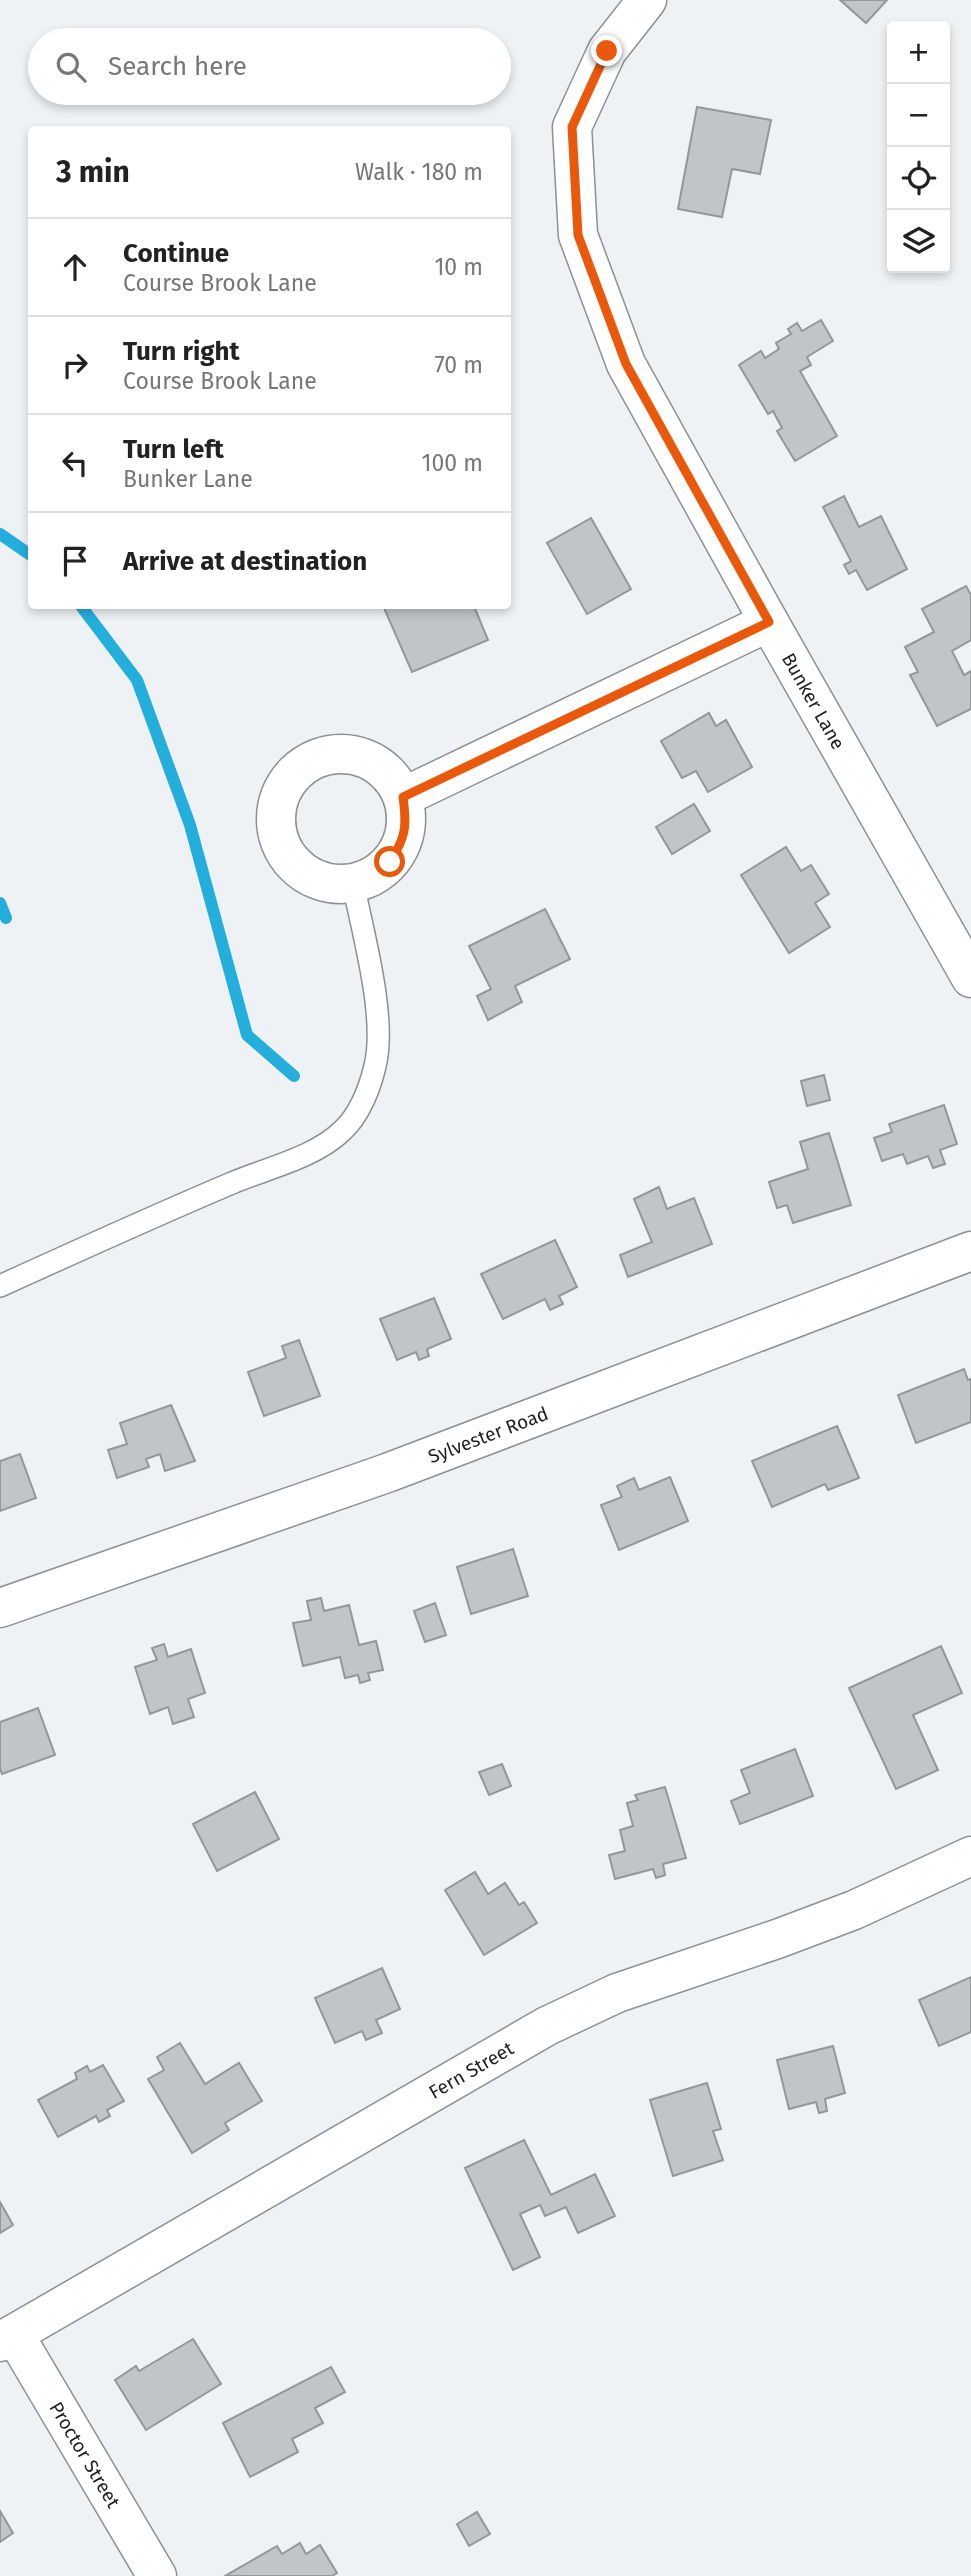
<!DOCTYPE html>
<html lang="en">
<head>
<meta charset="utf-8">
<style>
  :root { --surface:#fff; --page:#f2f2f2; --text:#222; --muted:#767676; --line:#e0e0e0 }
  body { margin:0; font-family:"Fira Sans",sans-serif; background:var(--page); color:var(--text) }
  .controls { position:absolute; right:21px; top:21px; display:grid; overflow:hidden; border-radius:7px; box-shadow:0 4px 10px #0003 }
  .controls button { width:63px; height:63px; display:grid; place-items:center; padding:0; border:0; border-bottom:2px solid var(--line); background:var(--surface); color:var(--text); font:35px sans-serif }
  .stop { position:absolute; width:21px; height:21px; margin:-16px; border:5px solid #ea580c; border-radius:50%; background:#fff }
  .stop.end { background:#ea580c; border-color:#fff; box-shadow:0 2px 7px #0008 }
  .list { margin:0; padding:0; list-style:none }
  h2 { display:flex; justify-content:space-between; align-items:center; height:91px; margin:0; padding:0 28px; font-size:30px }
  h2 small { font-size:23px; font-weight:400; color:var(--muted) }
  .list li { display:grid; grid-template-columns:46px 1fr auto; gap:21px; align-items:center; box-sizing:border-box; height:98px; padding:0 28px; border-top:2px solid var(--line) }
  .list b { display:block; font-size:26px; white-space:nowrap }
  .list p { margin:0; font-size:23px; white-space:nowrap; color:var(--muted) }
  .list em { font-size:23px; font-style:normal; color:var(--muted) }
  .icon { flex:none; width:38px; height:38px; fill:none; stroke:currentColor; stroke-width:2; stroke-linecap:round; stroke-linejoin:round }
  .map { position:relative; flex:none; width:971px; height:2576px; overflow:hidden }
  .search { position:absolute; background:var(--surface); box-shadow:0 4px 10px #0003; left:28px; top:28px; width:483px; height:77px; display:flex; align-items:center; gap:18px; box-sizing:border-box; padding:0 24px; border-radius:38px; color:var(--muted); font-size:26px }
  .panel { position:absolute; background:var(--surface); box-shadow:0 4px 10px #0003; left:28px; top:126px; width:483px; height:483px; border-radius:7px }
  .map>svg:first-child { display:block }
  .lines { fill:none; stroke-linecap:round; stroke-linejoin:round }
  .stream { stroke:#24aedc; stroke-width:12 }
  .building { fill:#c2c5c7; stroke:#949799; stroke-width:2 }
  .service-casing { stroke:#8d9092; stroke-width:24 }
  .minor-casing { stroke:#8d9092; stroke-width:41 }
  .service { stroke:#fff; stroke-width:21 }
  .minor { stroke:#fff; stroke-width:38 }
  .route { stroke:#ea580c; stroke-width:9 }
  .labels { text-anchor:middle; stroke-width:6; stroke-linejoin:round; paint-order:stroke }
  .street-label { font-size:19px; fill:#1d1e1f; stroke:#fff }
</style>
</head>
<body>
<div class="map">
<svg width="971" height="2576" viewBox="0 0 971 2576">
  <rect width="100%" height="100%" fill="#eef2f4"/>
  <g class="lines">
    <g class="stream">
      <path d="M0 534 32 556"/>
      <path d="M81 606 137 680 190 825 247 1035 294 1076"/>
      <path d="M0 903 6 918"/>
    </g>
  </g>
  <g class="building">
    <path d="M840 0H887L866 23Z"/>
    <path d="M697 107 771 120 760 174 732 169 722 217 678 209Z"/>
    <path d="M821 320 833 341 807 357 811 365 800 371 837 436 795 461 777 431 782 428 773 411 768 414 739 365 761 351 765 358 779 349 776 343 791 334 788 329 797 323 802 331Z"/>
    <path d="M844 496 859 527 881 516 907 569 867 590 856 570 849 574 844 565 851 561 823 507Z"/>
    <path d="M591 518 631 589 587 614 547 543Z"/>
    <path d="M966 586 971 595V640L952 651 964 675 971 671V709L937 726 910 675 918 672 905 647 934 632 922 609Z"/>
    <path d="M391 606H474L488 640 412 672 384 608Z"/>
    <path d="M709 713 716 726 726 720 752 767 708 792 696 771 682 778 661 741Z"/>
    <path d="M694 804 710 831 672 854 656 827Z"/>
    <path d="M786 847 801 871 811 865 829 894 815 903 830 927 789 953 741 875Z"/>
    <path d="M545 909 570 959 515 986 522 1002 488 1020 477 996 491 989 469 946Z"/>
    <path d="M824 1075 830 1100 807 1106 801 1081Z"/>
    <path d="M944 1105 957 1144 940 1150 945 1164 933 1168 928 1156 907 1164 903 1154 882 1161 874 1138 892 1132 889 1124Z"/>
    <path d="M829 1133 851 1205 793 1223 787 1205 777 1208 769 1182 808 1169 800 1142Z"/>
    <path d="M659 1187 667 1209 694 1198 712 1244 628 1277 620 1255 652 1242 634 1199Z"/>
    <path d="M555 1240 577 1287 559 1296 563 1304 550 1310 545 1299 503 1319 481 1274Z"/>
    <path d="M434 1298 451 1339 427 1349 429 1356 419 1360 416 1352 397 1360 380 1319Z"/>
    <path d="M299 1340 320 1396 264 1416 248 1372 286 1358 282 1346Z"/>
    <path d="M964 1369 968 1380 971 1379V1422L916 1443 898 1395Z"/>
    <path d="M171 1405 195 1461 165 1471 160 1454 146 1459 149 1467 117 1478 108 1450 127 1444 120 1423Z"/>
    <path d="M837 1426 859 1478 828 1490 825 1484 772 1507 752 1461Z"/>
    <path d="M20 1454 36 1498 0 1511V1461Z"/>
    <path d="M670 1477 688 1521 619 1550 601 1505 622 1497 617 1486 634 1478 639 1490Z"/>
    <path d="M513 1549 528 1596 471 1614 457 1567Z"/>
    <path d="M321 1598 324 1611 349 1605 359 1645 376 1641 383 1670 368 1673 370 1680 360 1683 358 1675 345 1678 340 1657 303 1666 293 1623 311 1620 307 1601Z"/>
    <path d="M435 1603 446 1635 425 1642 414 1611Z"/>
    <path d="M164 1644 168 1657 191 1649 205 1693 188 1699 194 1717 173 1724 168 1707 150 1714 135 1667 157 1660 152 1648Z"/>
    <path d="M941 1646 962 1693 913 1715 938 1770 896 1789 849 1688Z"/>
    <path d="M38 1708 55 1755 2 1774 0 1768V1722Z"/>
    <path d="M795 1749 813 1796 740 1824 731 1801 750 1793 741 1770Z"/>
    <path d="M502 1764 511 1786 489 1795 479 1772Z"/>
    <path d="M665 1787 686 1858 663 1864 665 1875 656 1878 653 1869 615 1879 609 1855 625 1851 620 1830 633 1826 627 1803 638 1800 635 1795Z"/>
    <path d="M255 1792 279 1839 217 1871 193 1824Z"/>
    <path d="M475 1872 488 1894 505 1883 519 1905 524 1902 537 1923 484 1955 445 1890Z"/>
    <path d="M382 1968 400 2009 376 2020 382 2033 366 2040 362 2031 335 2043 315 1998Z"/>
    <path d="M971 1977V2032L939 2046 919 2000Z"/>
    <path d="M180 2043 205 2084 239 2063 262 2101 225 2123 229 2130 192 2153 148 2079 164 2070 157 2057Z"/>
    <path d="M833 2046 845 2093 825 2099 827 2111 819 2113 816 2102 789 2109 777 2060Z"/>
    <path d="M103 2065 124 2101 107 2110 110 2116 99 2122 96 2116 58 2137 38 2100 77 2079 75 2073 87 2066 90 2072Z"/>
    <path d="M707 2083 721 2129 713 2131 723 2160 673 2176 650 2100Z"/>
    <path d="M524 2140 551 2195 595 2174 615 2216 578 2233 566 2207 545 2216 540 2205 520 2214 540 2257 513 2270 465 2168Z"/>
    <path d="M0 2202 13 2225 0 2233Z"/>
    <path d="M193 2339 221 2384 146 2430 115 2380 136 2366 139 2371Z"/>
    <path d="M331 2367 345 2392 315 2408 323 2423 292 2439 298 2452 250 2477 223 2423Z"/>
    <path d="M0 2511 13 2533 0 2542Z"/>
    <path d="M477 2512 490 2534 469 2546 457 2524Z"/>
    <path d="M300 2543 306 2554 320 2545 337 2573 332 2576H225L277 2546 282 2554Z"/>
  </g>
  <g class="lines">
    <defs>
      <path id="service" d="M0 1286C77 1251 154 1216 232 1183 267 1168 314 1158 342 1131 359 1116 370 1088 375 1066 387 1018 363 934 353 883"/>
      <g id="minor">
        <path id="s1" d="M647 0 607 51 572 127 578 235 626 364 769 622 971 978"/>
        <circle cx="341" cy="819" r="65"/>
        <path d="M403 797 769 622"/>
        <path id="s2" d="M0 1608 387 1473 971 1251"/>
        <path id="s3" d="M14 2334 157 2576"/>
        <path id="s4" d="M0 2342 547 2026 617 1993 777 1939 854 1910 971 1856"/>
      </g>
    </defs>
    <use href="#service" class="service-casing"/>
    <use href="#minor" class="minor-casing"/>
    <use href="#service" class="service"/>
    <use href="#minor" class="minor"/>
  </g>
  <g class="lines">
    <path class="route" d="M390 862C406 837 407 826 403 797L769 622 626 364 578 235 572 127 607 51"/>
  </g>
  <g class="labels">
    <g class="street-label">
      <text dy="7" stroke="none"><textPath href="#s1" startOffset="780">Bunker Lane</textPath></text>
      <text dy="7" stroke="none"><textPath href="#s2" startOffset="518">Sylvester Road</textPath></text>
      <text dy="7" stroke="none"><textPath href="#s4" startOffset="544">Fern Street</textPath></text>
      <text dy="7" stroke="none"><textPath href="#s3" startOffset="140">Proctor Street</textPath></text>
    </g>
  </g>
</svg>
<div class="controls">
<button>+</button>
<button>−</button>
<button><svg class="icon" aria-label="locate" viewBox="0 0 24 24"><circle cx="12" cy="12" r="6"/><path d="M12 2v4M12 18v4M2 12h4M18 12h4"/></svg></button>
<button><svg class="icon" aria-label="layers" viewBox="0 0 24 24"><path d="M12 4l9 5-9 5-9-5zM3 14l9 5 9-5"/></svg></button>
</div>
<div class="stop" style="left:390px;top:862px"></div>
<div class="stop end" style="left:607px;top:51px"></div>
<div class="search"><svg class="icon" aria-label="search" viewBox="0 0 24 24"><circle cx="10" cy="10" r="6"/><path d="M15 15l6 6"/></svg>Search here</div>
<section class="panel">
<h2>3 min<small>Walk · 180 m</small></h2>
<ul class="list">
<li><svg class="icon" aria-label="ahead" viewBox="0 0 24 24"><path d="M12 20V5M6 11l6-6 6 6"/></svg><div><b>Continue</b><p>Course Brook Lane</p></div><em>10 m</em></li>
<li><svg class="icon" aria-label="right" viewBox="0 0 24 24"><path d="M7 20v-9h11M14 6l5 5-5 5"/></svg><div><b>Turn right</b><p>Course Brook Lane</p></div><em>70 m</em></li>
<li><svg class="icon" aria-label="left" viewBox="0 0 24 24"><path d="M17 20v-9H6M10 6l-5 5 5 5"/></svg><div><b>Turn left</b><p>Bunker Lane</p></div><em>100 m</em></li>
<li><svg class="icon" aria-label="arrive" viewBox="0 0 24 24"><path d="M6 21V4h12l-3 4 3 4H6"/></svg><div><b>Arrive at destination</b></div></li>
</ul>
</section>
</div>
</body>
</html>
